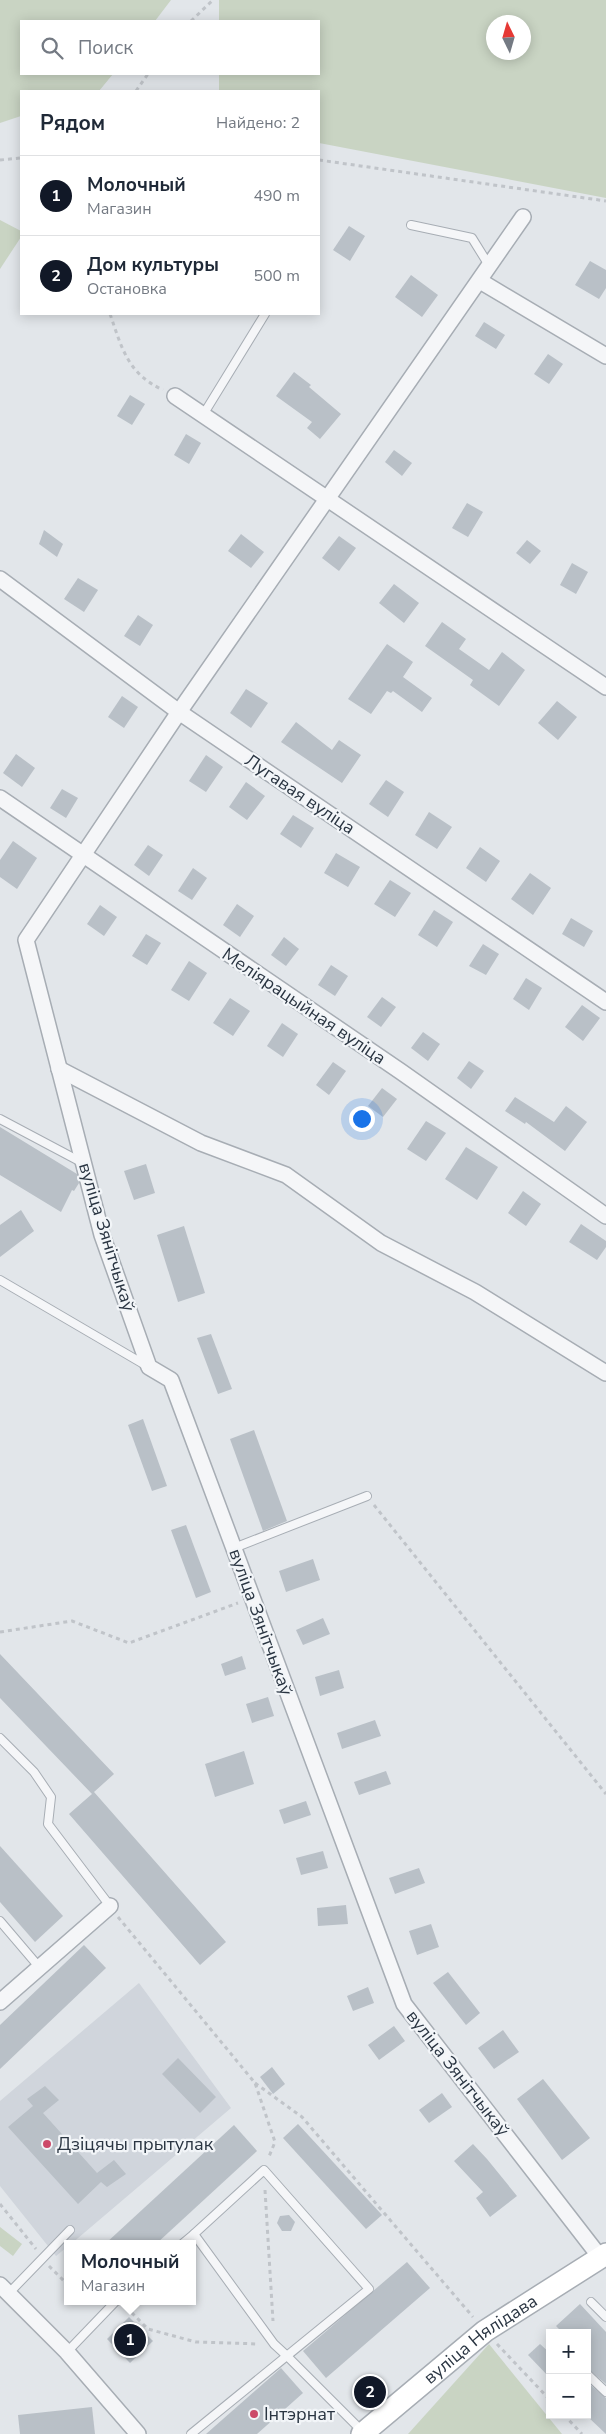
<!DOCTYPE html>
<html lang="ru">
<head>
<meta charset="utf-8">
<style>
  :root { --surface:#fff; --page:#f2f2f3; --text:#1f2937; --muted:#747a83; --line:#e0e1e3; --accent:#111827 }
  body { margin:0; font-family:"Nunito Sans",sans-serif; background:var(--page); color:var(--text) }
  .controls { position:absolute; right:15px; bottom:15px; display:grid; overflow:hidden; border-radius:0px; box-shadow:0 2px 12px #0003 }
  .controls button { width:45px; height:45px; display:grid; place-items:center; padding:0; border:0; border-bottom:1px solid var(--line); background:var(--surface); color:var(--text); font:25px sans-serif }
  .compass { position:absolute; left:486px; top:15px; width:45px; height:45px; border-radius:50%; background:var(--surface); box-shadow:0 2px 12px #0003; rotate:355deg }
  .you { position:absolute; left:361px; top:1118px; width:18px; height:18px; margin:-12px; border:4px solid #fff; border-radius:50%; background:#1a73e8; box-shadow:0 0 0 8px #1a73e833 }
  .badge { display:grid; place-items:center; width:32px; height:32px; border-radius:50%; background:var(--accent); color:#fff; font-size:16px; font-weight:700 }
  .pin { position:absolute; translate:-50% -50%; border:2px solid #fff; box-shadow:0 1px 5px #0006 }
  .popup { position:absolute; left:64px; top:2240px; width:132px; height:65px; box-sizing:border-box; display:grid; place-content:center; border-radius:0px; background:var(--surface); filter:drop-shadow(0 1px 4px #0005); font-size:16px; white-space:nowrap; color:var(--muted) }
  .popup b { font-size:19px; color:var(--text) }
  .popup::after { content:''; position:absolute; left:50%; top:100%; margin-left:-10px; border:10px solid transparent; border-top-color:var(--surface) }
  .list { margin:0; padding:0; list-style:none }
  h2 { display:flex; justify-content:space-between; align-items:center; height:65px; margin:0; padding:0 20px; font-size:21px }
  h2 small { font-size:16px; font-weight:400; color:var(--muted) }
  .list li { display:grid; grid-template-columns:32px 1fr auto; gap:15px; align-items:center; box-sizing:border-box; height:80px; padding:0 20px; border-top:1px solid var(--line) }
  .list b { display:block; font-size:19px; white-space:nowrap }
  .list p { margin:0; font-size:16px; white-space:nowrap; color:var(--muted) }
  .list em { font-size:16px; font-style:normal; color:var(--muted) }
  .icon { flex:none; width:28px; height:28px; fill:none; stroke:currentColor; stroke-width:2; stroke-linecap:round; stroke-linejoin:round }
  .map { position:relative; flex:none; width:606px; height:2434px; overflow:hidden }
  .search { position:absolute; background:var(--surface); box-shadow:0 2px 12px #0003; left:20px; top:20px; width:300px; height:55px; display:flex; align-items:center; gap:12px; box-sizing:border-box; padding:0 18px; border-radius:0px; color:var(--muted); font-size:19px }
  .panel { position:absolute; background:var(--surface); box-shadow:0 2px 12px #0003; left:20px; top:90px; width:300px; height:225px; border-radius:0px }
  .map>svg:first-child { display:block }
  .built { fill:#d0d5dc }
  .green { fill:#c9d4c3; fill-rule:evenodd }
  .building { fill:#b9c0c7 }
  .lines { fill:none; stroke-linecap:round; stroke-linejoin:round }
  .lane-casing { stroke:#a7adb4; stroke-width:10 }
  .street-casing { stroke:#a7adb4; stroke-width:18 }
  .secondary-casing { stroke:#a7adb4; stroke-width:24 }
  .path { stroke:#c0c4c9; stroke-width:3; stroke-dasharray:4 4; stroke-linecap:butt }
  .lane { stroke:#f5f6f8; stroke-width:8 }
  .street { stroke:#f5f6f8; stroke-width:15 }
  .secondary { stroke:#fff; stroke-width:21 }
  .poi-dot { fill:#cc4a69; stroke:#f2f5f8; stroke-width:2 }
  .labels { text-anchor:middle; stroke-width:4.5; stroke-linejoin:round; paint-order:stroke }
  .street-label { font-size:18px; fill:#2a3542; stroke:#f2f5f8 }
  .poi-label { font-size:18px; fill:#2a3542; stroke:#f2f5f8; text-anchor:start }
</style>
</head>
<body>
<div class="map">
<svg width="606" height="2434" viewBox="0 0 606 2434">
  <rect width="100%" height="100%" fill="#e2e6ea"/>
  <path class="built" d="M139 1983 231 2108 71 2244H68L67 2247 56 2256 0 2186V2101Z"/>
  <g class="green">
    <path d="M0 0H171L155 21H21V74H113L99 91H21V116L0 123Z"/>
    <path d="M219 0H606V198L319 143V91H219V74H319V21H219ZM494 22H524V52H494Z"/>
    <path d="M0 220 21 231V237L0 269Z"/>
    <path d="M0 2227 22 2244 13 2256 0 2246Z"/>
    <path d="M489 2344 562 2434H408Z"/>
  </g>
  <g class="building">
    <path d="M349 226 365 236 350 261 333 250Z"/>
    <path d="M590 261 606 270V288L599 299 575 285Z"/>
    <path d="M411 275 438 295 422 317 395 297Z"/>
    <path d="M484 322 505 335 496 349 475 336Z"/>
    <path d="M548 354 563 364 549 384 534 374Z"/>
    <path d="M294 372 311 385 309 387 341 414 320 439 307 428 312 422 276 396Z"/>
    <path d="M130 395 145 404 132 425 117 416Z"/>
    <path d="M186 434 201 443 189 464 174 455Z"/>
    <path d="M394 450 412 463 402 476 385 462Z"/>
    <path d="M467 503 483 512 468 537 452 528Z"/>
    <path d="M44 530 63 544 57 557 39 544Z"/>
    <path d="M241 534 264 552 251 568 228 551Z"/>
    <path d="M339 536 356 548 339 571 322 558Z"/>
    <path d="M527 540 541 551 530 564 516 553Z"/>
    <path d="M572 563 588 572 576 594 560 585Z"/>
    <path d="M78 578 98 590 84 612 64 599Z"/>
    <path d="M394 584 419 603 404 623 379 603Z"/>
    <path d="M138 615 153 625 140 646 124 636Z"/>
    <path d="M442 622 466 639 459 649 489 670 502 652 525 670 499 706 470 685 473 680 425 646Z"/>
    <path d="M387 644 413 662 403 677 432 698 422 712 393 691 391 693 387 691 371 714 348 699Z"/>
    <path d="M246 689 268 703 251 728 230 713Z"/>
    <path d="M122 696 138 707 124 728 108 717Z"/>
    <path d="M557 701 577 717 558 740 538 723Z"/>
    <path d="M296 722 332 750 339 740 361 755 342 783 281 742Z"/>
    <path d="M16 754 35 768 22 787 3 773Z"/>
    <path d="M206 755 223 767 206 792 189 781Z"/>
    <path d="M386 780 404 792 388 817 369 804Z"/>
    <path d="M246 782 265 796 247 820 229 807Z"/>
    <path d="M62 789 78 798 66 818 50 808Z"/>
    <path d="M429 812 452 827 437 849 415 835Z"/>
    <path d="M293 815 314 828 301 848 280 834Z"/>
    <path d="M13 841 37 858 17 889 0 877V860Z"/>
    <path d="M148 845 163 855 149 876 134 865Z"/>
    <path d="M480 847 500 861 486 882 466 868Z"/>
    <path d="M336 853 360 867 348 887 324 873Z"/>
    <path d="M193 868 207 878 192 900 178 891Z"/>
    <path d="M530 873 551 888 533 915 511 899Z"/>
    <path d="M390 880 411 893 395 917 374 904Z"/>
    <path d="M237 904 254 916 240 937 223 925Z"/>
    <path d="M100 905 117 917 104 936 87 924Z"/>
    <path d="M434 910 453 922 437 947 418 935Z"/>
    <path d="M571 918 593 931 584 947 562 934Z"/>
    <path d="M146 934 161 943 147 965 132 956Z"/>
    <path d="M284 937 299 949 286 966 271 955Z"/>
    <path d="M483 944 499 954 486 975 469 966Z"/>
    <path d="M189 961 207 973 189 1001 171 990Z"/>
    <path d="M331 965 348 976 335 996 318 985Z"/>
    <path d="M526 978 542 988 529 1010 513 999Z"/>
    <path d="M382 997 396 1007 381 1027 367 1017Z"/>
    <path d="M230 998 250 1011 233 1036 213 1023Z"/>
    <path d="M582 1005 600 1018 583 1041 565 1027Z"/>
    <path d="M282 1023 298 1034 283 1057 267 1046Z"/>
    <path d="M423 1032 440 1044 428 1061 411 1048Z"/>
    <path d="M469 1061 484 1071 471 1089 457 1078Z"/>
    <path d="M333 1062 346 1071 329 1095 316 1085Z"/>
    <path d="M382 1088 397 1099 383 1117 368 1106Z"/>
    <path d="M515 1097 554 1122 566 1106 587 1122 565 1151 526 1122 525 1124 505 1111Z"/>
    <path d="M426 1121 446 1133 426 1161 407 1149Z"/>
    <path d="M0 1127 77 1174 79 1183 74 1191 72 1190 61 1212 0 1175Z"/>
    <path d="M466 1147 498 1167 477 1200 445 1179Z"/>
    <path d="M146 1164 155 1193 134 1200 124 1171Z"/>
    <path d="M523 1191 541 1204 526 1226 508 1213Z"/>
    <path d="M21 1210 34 1231 0 1257V1225Z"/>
    <path d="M581 1224 606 1241V1247L597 1260 569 1242Z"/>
    <path d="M184 1226 205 1293 178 1302 157 1235Z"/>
    <path d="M211 1334 232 1389 218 1394 197 1338Z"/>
    <path d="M143 1419 167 1486 152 1491 128 1425Z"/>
    <path d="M254 1430 287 1521 263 1531 230 1439Z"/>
    <path d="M186 1525 211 1592 196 1598 171 1530Z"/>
    <path d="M313 1559 320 1580 286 1592 279 1571Z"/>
    <path d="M323 1618 330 1634 303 1645 296 1630Z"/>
    <path d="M0 1654 114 1774 94 1792 226 1942 200 1965 69 1814 92 1794 0 1698Z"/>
    <path d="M242 1656 246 1669 225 1676 221 1664Z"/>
    <path d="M339 1670 344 1688 320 1696 315 1677Z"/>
    <path d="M268 1697 274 1716 252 1723 246 1704Z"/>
    <path d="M375 1720 381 1736 342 1749 337 1733Z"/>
    <path d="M244 1751 254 1784 215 1797 205 1764Z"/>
    <path d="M386 1771 391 1784 359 1795 354 1782Z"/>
    <path d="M306 1801 311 1815 284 1824 279 1810Z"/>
    <path d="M0 1846 63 1916 35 1942 0 1902Z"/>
    <path d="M323 1851 328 1868 301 1875 296 1858Z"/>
    <path d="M419 1868 425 1883 395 1894 389 1878Z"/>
    <path d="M346 1905 348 1924 318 1926 317 1908Z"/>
    <path d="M431 1924 439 1947 417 1955 409 1931Z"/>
    <path d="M84 1945 106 1968 0 2069V2025Z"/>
    <path d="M448 1972 480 2013 466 2025 433 1983Z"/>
    <path d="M368 1987 374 2003 353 2011 347 1996Z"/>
    <path d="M394 2026 405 2041 379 2060 368 2045Z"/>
    <path d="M503 2030 519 2052 494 2069 478 2048Z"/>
    <path d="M178 2058 216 2097 200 2113 162 2074Z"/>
    <path d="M272 2067 285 2084 273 2094 260 2077Z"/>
    <path d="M543 2079 590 2138 562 2160 517 2099Z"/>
    <path d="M45 2086 59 2100 43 2113 97 2173 114 2160 126 2174 107 2187 101 2182 78 2204 8 2127 33 2106 27 2099Z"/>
    <path d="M442 2093 452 2107 429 2123 419 2110Z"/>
    <path d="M298 2124 382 2215 366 2229 283 2138Z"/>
    <path d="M234 2125 257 2151 156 2244H105Z"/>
    <path d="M473 2144 487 2159 517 2196 490 2217 476 2198 483 2192 454 2161Z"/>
    <path d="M289 2215 295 2222 291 2231H282L277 2223 280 2216Z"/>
    <path d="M407 2262 430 2288 326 2378 303 2351Z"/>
    <path d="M580 2304 606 2332V2384L587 2368V2333H563L556 2326Z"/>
    <path d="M129 2317 153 2341 130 2363 107 2339Z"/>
    <path d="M540 2344 550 2353V2378L528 2355Z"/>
    <path d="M281 2368 303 2393 257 2434H206Z"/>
    <path d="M587 2382 606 2398V2434L587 2416Z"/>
    <path d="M92 2407 95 2434H20L18 2415Z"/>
  </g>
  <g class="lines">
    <defs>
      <g id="lane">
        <path d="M411 225 472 238 490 267"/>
        <path d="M203 415 265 314"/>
        <path d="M0 1119 83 1163"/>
        <path d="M0 1280 147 1366"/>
        <path d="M234 1548 367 1496"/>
        <path d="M0 1738 34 1772 51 1797 48 1824 110 1906"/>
        <path d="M0 1921 40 1968"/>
        <path d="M182 2244 194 2234"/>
        <path d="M9 2293 70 2230"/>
        <path d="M591 2302 606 2317"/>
        <path d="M67 2352 116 2301"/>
        <path d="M587 2374 606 2392"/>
        <path d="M191 2434 369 2289 264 2170 194 2234 274 2344 287 2356 362 2431"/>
      </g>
      <g id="street">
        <path d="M523 217 179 712 26 940 102 1235 149 1367 171 1380 404 2004 600 2257"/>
        <path d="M480 281 606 356"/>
        <path d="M175 396 606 687"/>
        <path d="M0 579 179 712 606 1002"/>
        <path d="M0 798 400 1071 606 1216"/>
        <path d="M59 1069 201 1143 286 1175 381 1243 475 1292 606 1373"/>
        <path d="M0 2002 110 1906"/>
        <path d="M0 2285 67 2352 138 2434"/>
      </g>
      <g id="secondary">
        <path id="s1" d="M362 2434 485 2331 606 2254"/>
      </g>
    </defs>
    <use href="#lane" class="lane-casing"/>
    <use href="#street" class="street-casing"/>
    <use href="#secondary" class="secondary-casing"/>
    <g class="path">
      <path d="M191 21 213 0"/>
      <path d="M136 91 148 74"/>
      <path d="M0 160 21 158"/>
      <path d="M319 160 606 201"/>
      <path d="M110 314C122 348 127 373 163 390"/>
      <path d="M374 1505 606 1794"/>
      <path d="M0 1632 72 1621 129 1643 238 1603"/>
      <path d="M118 1917 255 2083 275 2142 268 2159"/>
      <path d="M255 2083 302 2117 473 2317"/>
      <path d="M265 2190 273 2321"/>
      <path d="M0 2204 36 2249"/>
      <path d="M49 2266 68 2285"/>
      <path d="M126 2307 148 2329 196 2342 259 2344"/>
      <path d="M497 2344 550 2400"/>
      <path d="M564 2415 582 2434"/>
    </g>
    <use href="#lane" class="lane"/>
    <use href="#street" class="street"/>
    <use href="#secondary" class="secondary"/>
  </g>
  <g class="poi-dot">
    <circle cx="47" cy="2144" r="5"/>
    <circle cx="254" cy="2414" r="5"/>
  </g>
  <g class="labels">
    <g class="street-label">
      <text transform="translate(300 794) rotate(34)" y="6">Лугавая вуліца</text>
      <text transform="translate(304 1006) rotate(34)" y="6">Меліярацыйная вуліца</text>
      <text transform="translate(107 1237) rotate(73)" y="6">вуліца Зянітчыкаў</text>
      <text transform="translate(261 1622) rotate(70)" y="6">вуліца Зянітчыкаў</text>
      <text transform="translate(458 2073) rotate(52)" y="6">вуліца Зянітчыкаў</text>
      <text dy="6" stroke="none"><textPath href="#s1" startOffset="152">вуліца Нялідава</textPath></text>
    </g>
    <g class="poi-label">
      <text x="57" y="2150">Дзіцячы прытулак</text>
      <text x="264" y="2420">Інтэрнат</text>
    </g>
  </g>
</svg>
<div class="controls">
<button>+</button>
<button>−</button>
</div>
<svg class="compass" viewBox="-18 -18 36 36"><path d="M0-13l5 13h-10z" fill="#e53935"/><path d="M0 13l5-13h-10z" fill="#747a83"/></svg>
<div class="you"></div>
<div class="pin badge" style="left:130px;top:2340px">1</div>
<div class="popup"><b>Молочный</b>Магазин</div>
<div class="pin badge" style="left:370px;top:2392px">2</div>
<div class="search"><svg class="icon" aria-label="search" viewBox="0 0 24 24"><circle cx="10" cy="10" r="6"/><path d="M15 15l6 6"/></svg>Поиск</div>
<section class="panel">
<h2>Рядом<small>Найдено: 2</small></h2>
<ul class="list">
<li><span class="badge">1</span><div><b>Молочный</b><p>Магазин</p></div><em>490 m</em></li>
<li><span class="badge">2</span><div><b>Дом культуры</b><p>Остановка</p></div><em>500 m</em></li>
</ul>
</section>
</div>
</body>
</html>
